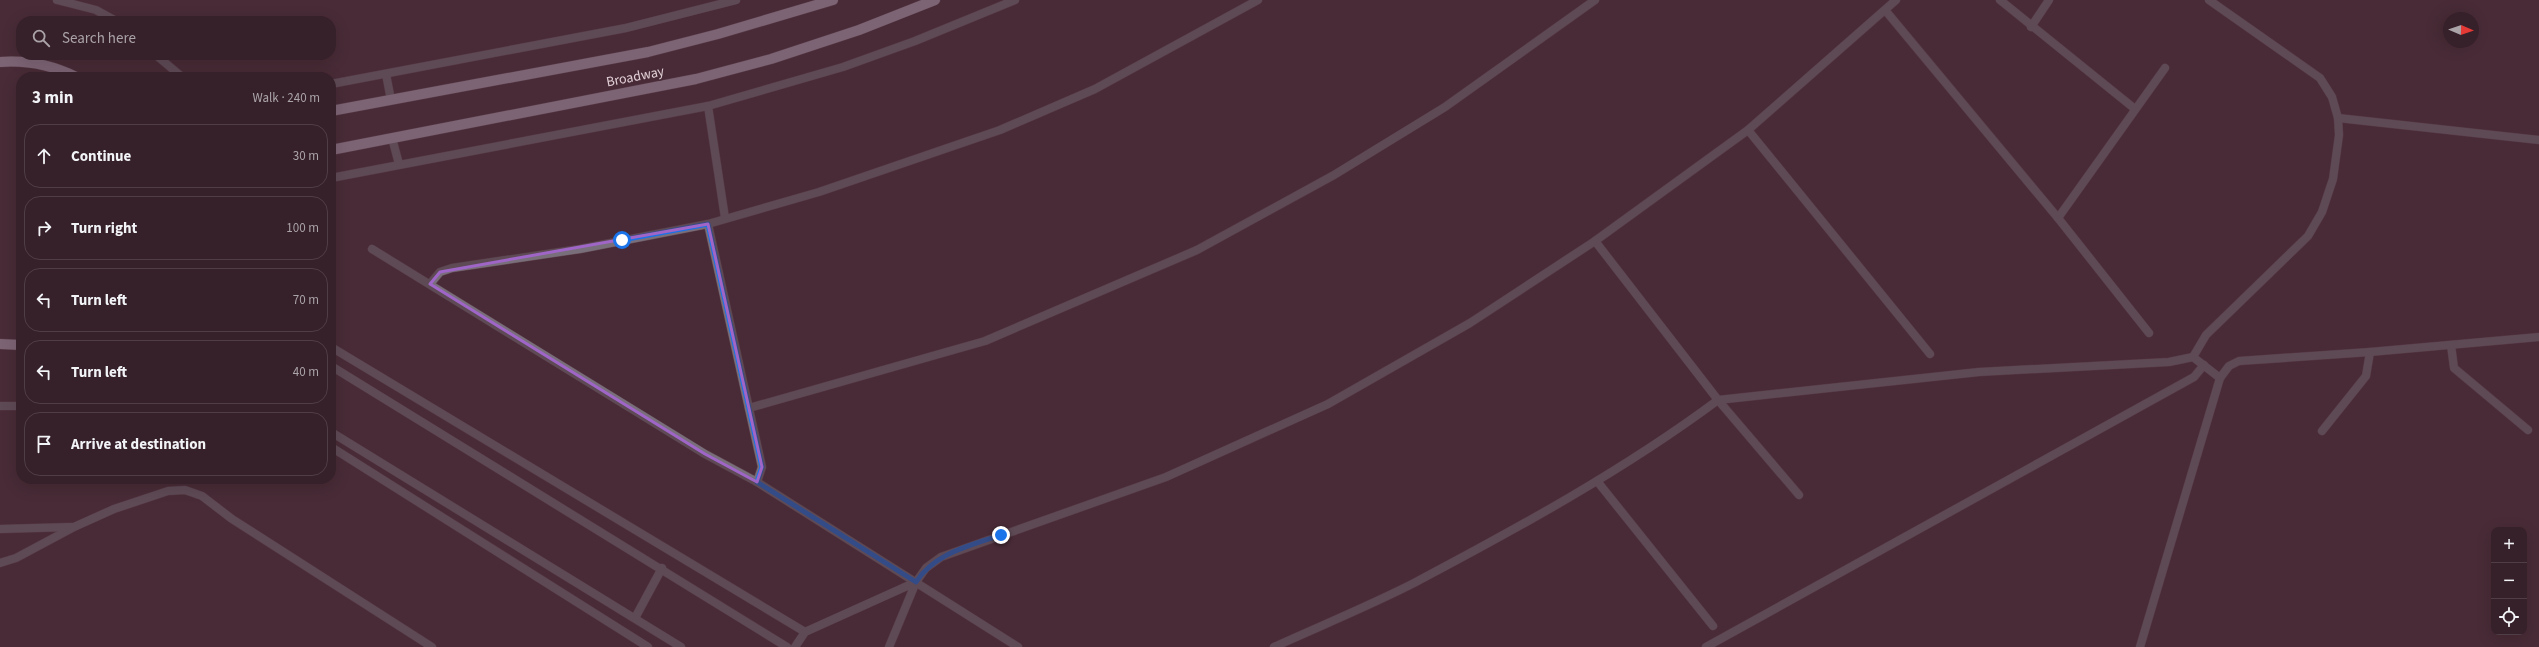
<!DOCTYPE html>
<html lang="en">
<head>
<meta charset="utf-8">
<style>
  :root { --surface:#362029; --page:#3d2831; --text:#f1f3f6; --muted:#aaa3a8; --line:#503e46 }
  body { margin:0; font-family:"Source Sans 3",sans-serif; background:var(--page); color:var(--text) }
  .controls { position:absolute; right:12px; bottom:12px; display:grid; overflow:hidden; border-radius:8px; box-shadow:0 4px 16px #0002 }
  .controls button { width:36px; height:36px; display:grid; place-items:center; padding:0; border:0; border-bottom:1px solid var(--line); background:var(--surface); color:var(--text); font:20px sans-serif }
  .compass { position:absolute; left:2443px; top:12px; width:36px; height:36px; border-radius:50%; background:var(--surface); box-shadow:0 4px 16px #0002; rotate:92deg }
  .stop { position:absolute; width:12px; height:12px; margin:-9px; border:3px solid #1a73e8; border-radius:50%; background:#fff }
  .stop.end { background:#1a73e8; border-color:#fff; box-shadow:0 1px 4px #0008 }
  .list { margin:0; padding:0; list-style:none }
  h2 { display:flex; justify-content:space-between; align-items:center; height:52px; margin:0; padding:0 16px; font-size:17px }
  h2 small { font-size:13px; font-weight:400; color:var(--muted) }
  .list li { display:grid; grid-template-columns:26px 1fr auto; gap:12px; align-items:center; box-sizing:border-box; height:64px; margin:0 8px 8px; padding:0 8px; border:1px solid var(--line); border-radius:16px }
  .list b { display:block; font-size:15px; white-space:nowrap }
  .list em { font-size:13px; font-style:normal; color:var(--muted) }
  .icon { flex:none; width:22px; height:22px; fill:none; stroke:currentColor; stroke-width:2; stroke-linecap:round; stroke-linejoin:round }
  .map { position:relative; flex:none; width:2539px; height:647px; overflow:hidden }
  .search { position:absolute; background:var(--surface); box-shadow:0 4px 16px #0002; left:16px; top:16px; width:320px; height:44px; display:flex; align-items:center; gap:10px; box-sizing:border-box; padding:0 14px; border-radius:16px; color:var(--muted); font-size:15px }
  .panel { position:absolute; background:var(--surface); box-shadow:0 4px 16px #0002; left:16px; top:72px; width:320px; height:412px; border-radius:16px }
  .map>svg:first-child { display:block }
  .lines { fill:none; stroke-linecap:round; stroke-linejoin:round }
  .minor-casing { stroke:#644953; stroke-width:9 }
  .primary-casing { stroke:#644953; stroke-width:11 }
  .minor { stroke:#796f7b; stroke-width:8 }
  .primary { stroke:#bca8c0; stroke-width:10 }
  .route { stroke:#1a73e8; stroke-width:5 }
  .marked { fill:none; stroke:#9f65c7; stroke-width:3; stroke-linejoin:round }
  .labels { text-anchor:middle; stroke-width:3.5; stroke-linejoin:round; paint-order:stroke }
  .street-label { font-size:14px; fill:#e2cfd5; stroke:#482b37 }
</style>
</head>
<body>
<div class="map">
<svg width="2539" height="647" viewBox="0 0 2539 647">
  <rect width="100%" height="100%" fill="#482b37"/>
  <g class="lines">
    <defs>
      <g id="minor">
        <path d="M57 0 96 10 116 21"/>
        <path d="M2000 0 2135 109"/>
        <path d="M1885 10 2058 218 2149 333"/>
        <path d="M2031 27 2049 0"/>
        <path d="M156 55 182 77"/>
        <path d="M386 74 391 100"/>
        <path d="M331 84 626 28 736 0"/>
        <path d="M708 106 725 218"/>
        <path d="M2338 118 2539 140"/>
        <path d="M1748 130 1930 354"/>
        <path d="M392 138 399 164"/>
        <path d="M331 178 708 106 843 67 915 41 1015 0"/>
        <path d="M2058 218 2165 68"/>
        <path d="M372 249 705 454 757 482 1018 647"/>
        <path d="M430 284 440 272 452 268 580 249 708 224"/>
        <path d="M2451 345 2454 368 2528 430"/>
        <path d="M331 347 805 632"/>
        <path d="M2193 357 2206 335 2308 236 2322 212 2333 179 2339 135 2338 118 2332 97 2320 78 2209 0"/>
        <path d="M331 366 787 647"/>
        <path d="M0 406H21"/>
        <path d="M749 408 985 341 1197 250 1334 175 1445 107 1595 0"/>
        <path d="M2322 431 2366 376 2370 352"/>
        <path d="M331 432 681 647"/>
        <path d="M331 447 648 647"/>
        <path d="M1597 481 1713 626"/>
        <path d="M757 482 762 467 708 224 819 192 1000 130 1095 89 1258 0"/>
        <path d="M1799 495 1718 400 1595 241 1748 130 1896 0"/>
        <path d="M0 529 71 527"/>
        <path d="M0 563 16 558 74 527 114 509 168 491 185 490 202 496 232 519 432 647"/>
        <path d="M916 582 926 568 941 557 1166 477 1328 404 1470 323 1595 241"/>
        <path d="M635 618 662 568"/>
        <path d="M795 647 805 632 916 582 889 647"/>
        <path d="M1274 647C1320 626 1369 606 1414 583 1518 528 1624 470 1718 400L1979 372 2169 362 2193 357 2220 378"/>
        <path d="M1706 647 2194 377 2204 365"/>
        <path d="M2140 647 2220 378 2229 366 2239 361 2370 352 2539 337"/>
      </g>
      <g id="primary">
        <path d="M0 62C27 60 52 65 76 77"/>
        <path d="M331 111 648 52 718 34 833 0"/>
        <path d="M331 150 696 79 771 59 859 30 935 0"/>
        <path d="M0 344 21 345"/>
      </g>
    </defs>
    <use href="#minor" class="minor-casing"/>
    <use href="#primary" class="primary-casing"/>
    <use href="#minor" class="minor"/>
    <use href="#primary" class="primary"/>
  </g>
  <g class="lines">
    <path class="route" d="M622 240 708 224 762 467 757 482 916 582C935 553 969 546 1001 535"/>
  </g>
  <path d="M0 0H2539V647H0ZM708 224 762 467 757 482 705 454 430 284 440 272Z" fill="#482b37" fill-opacity=".55" fill-rule="evenodd"/>
  <path class="marked" d="M708 224 762 467 757 482 705 454 430 284 440 272Z"/>
  <g class="labels">
    <g class="street-label">
      <text transform="translate(635 76) rotate(-11)" y="5">Broadway</text>
    </g>
  </g>
</svg>
<div class="controls">
<button>+</button>
<button>−</button>
<button><svg class="icon" aria-label="locate" viewBox="0 0 24 24"><circle cx="12" cy="12" r="6"/><path d="M12 2v4M12 18v4M2 12h4M18 12h4"/></svg></button>
</div>
<svg class="compass" viewBox="-18 -18 36 36"><path d="M0-13l5 13h-10z" fill="#e53935"/><path d="M0 13l5-13h-10z" fill="#aaa3a8"/></svg>
<div class="stop" style="left:622px;top:240px"></div>
<div class="stop end" style="left:1001px;top:535px"></div>
<div class="search"><svg class="icon" aria-label="search" viewBox="0 0 24 24"><circle cx="10" cy="10" r="6"/><path d="M15 15l6 6"/></svg>Search here</div>
<section class="panel">
<h2>3 min<small>Walk · 240 m</small></h2>
<ul class="list">
<li><svg class="icon" aria-label="ahead" viewBox="0 0 24 24"><path d="M12 20V5M6 11l6-6 6 6"/></svg><div><b>Continue</b></div><em>30 m</em></li>
<li><svg class="icon" aria-label="right" viewBox="0 0 24 24"><path d="M7 20v-9h11M14 6l5 5-5 5"/></svg><div><b>Turn right</b></div><em>100 m</em></li>
<li><svg class="icon" aria-label="left" viewBox="0 0 24 24"><path d="M17 20v-9H6M10 6l-5 5 5 5"/></svg><div><b>Turn left</b></div><em>70 m</em></li>
<li><svg class="icon" aria-label="left" viewBox="0 0 24 24"><path d="M17 20v-9H6M10 6l-5 5 5 5"/></svg><div><b>Turn left</b></div><em>40 m</em></li>
<li><svg class="icon" aria-label="arrive" viewBox="0 0 24 24"><path d="M6 21V4h12l-3 4 3 4H6"/></svg><div><b>Arrive at destination</b></div></li>
</ul>
</section>
</div>
</body>
</html>
